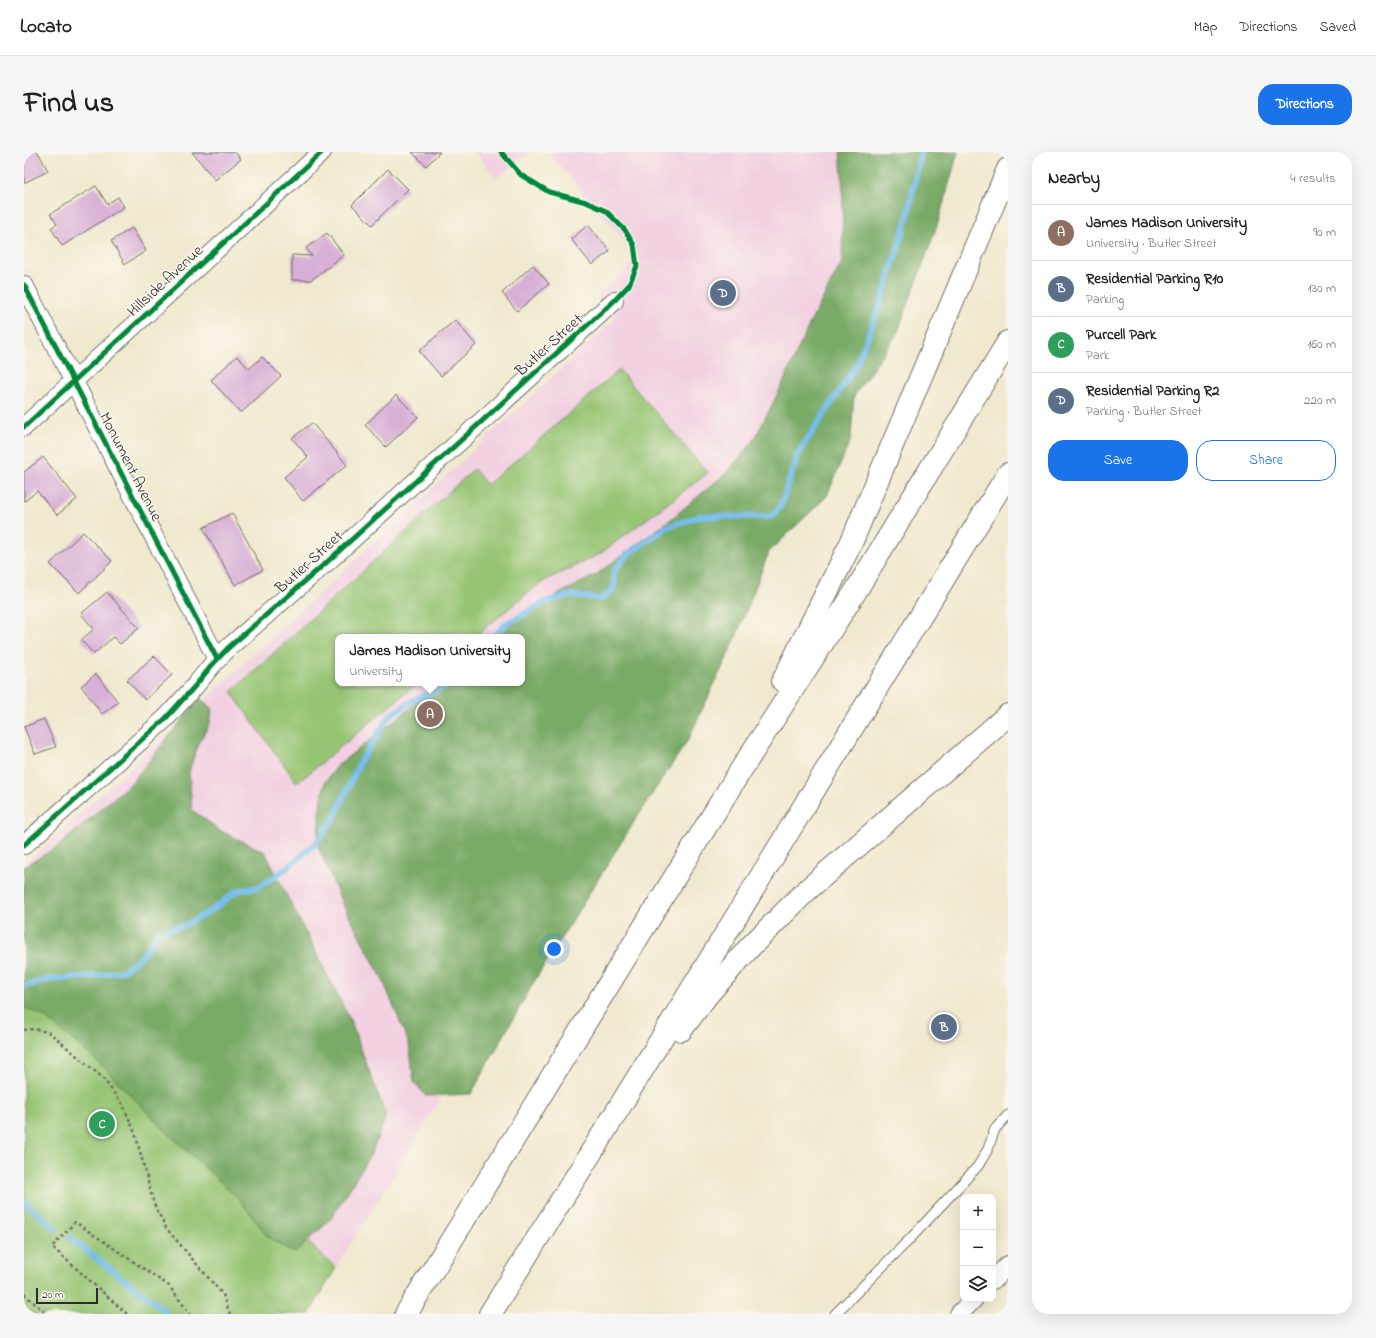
<!DOCTYPE html>
<html lang="en">
<head>
<meta charset="utf-8">
<style>
  :root { --surface:#fff; --page:#f6f6f6; --text:#202124; --muted:#757577; --line:#e0e0e0; --accent:#1a73e8 }
  body { margin:0; font-family:"Indie Flower",sans-serif; background:var(--page); color:var(--text) }
  .controls { position:absolute; right:12px; bottom:12px; display:grid; overflow:hidden; border-radius:8px; box-shadow:0 4px 16px #0002 }
  .controls button { width:36px; height:36px; display:grid; place-items:center; padding:0; border:0; border-bottom:1px solid var(--line); background:var(--surface); color:var(--text); font:20px sans-serif }
  .scale { position:absolute; left:12px; bottom:10px; width:62px; box-sizing:border-box; padding-left:4px; border:2px solid #2b2b2b; border-top:0; font-size:11px; line-height:14px; white-space:nowrap; color:#2b2b2b; -webkit-text-stroke:3px #fbf7ec; paint-order:stroke }
  .you { position:absolute; left:530px; top:797px; width:14px; height:14px; margin:-10px; border:3px solid #fff; border-radius:50%; background:#1a73e8; box-shadow:0 0 0 6px #1a73e833 }
  .badge { display:grid; place-items:center; width:26px; height:26px; border-radius:50%; background:var(--accent); color:#fff; font-size:13px; font-weight:700 }
  .pin { position:absolute; translate:-50% -50%; border:2px solid #fff; box-shadow:0 1px 4px #0006 }
  .popup { position:absolute; left:311px; top:482px; width:190px; height:52px; box-sizing:border-box; display:grid; place-content:center; border-radius:8px; background:var(--surface); filter:drop-shadow(0 1px 3px #0005); font-size:13px; white-space:nowrap; color:var(--muted) }
  .popup b { font-size:15px; color:var(--text) }
  .popup::after { content:''; position:absolute; left:50%; top:100%; margin-left:-8px; border:8px solid transparent; border-top-color:var(--surface) }
  .list { margin:0; padding:0; list-style:none }
  h2 { display:flex; justify-content:space-between; align-items:center; height:52px; margin:0; padding:0 16px; font-size:17px }
  h2 small { font-size:13px; font-weight:400; color:var(--muted) }
  .list li { display:grid; grid-template-columns:26px 1fr auto; gap:12px; align-items:center; box-sizing:border-box; height:56px; padding:0 16px; border-top:1px solid var(--line) }
  .list b { display:block; font-size:15px; white-space:nowrap }
  .list p { margin:0; font-size:13px; white-space:nowrap; color:var(--muted) }
  .list em { font-size:13px; font-style:normal; color:var(--muted) }
  .actions { display:flex; gap:8px; padding:12px 16px }
  .actions a { flex:1; padding:9px 0; border:1px solid var(--accent); border-radius:16px; text-align:center; font-size:14px; color:var(--accent) }
  .actions .main { background:var(--accent); color:#fff }
  .icon { flex:none; width:22px; height:22px; fill:none; stroke:currentColor; stroke-width:2; stroke-linecap:round; stroke-linejoin:round }
  .map { position:relative; flex:none; width:984px; height:1162px; overflow:hidden; border-radius:16px }
  header { display:flex; align-items:center; gap:24px; box-sizing:border-box; height:56px; padding:0 20px; background:var(--surface); border-bottom:1px solid var(--line) }
  header strong { font-size:19px }
  nav { display:flex; gap:22px; margin-inline-start:auto; font-size:14px }
  .intro { display:flex; align-items:center; justify-content:space-between; box-sizing:border-box; height:96px; padding:0 24px }
  h1 { margin:0; font-size:28px }
  .button { padding:10px 18px; border-radius:16px; background:var(--accent); color:#fff; font-size:14px; font-weight:700 }
  main { display:flex; gap:24px; padding:0 24px }
  aside { flex:1; background:var(--surface); border-radius:16px; box-shadow:0 4px 16px #0002 }
  .map>svg:first-child { display:block }
  .built { fill:#f2cfe1; fill-rule:evenodd }
  .green { fill:#97c574; stroke:#617850 }
  .forest { fill:#79aa66; stroke:#526a48 }
  .lines { fill:none; stroke-linecap:round; stroke-linejoin:round }
  .stream { stroke:#74bdec; stroke-width:6 }
  .building { fill:#d8b0d7 }
  .service-casing { stroke:#706e64; stroke-width:11 }
  .minor-casing { stroke:#706e64; stroke-width:20 }
  .motorway-casing { stroke:#706e64; stroke-width:24 }
  .path { stroke:#706e64; stroke-width:2.5; stroke-dasharray:3 3; stroke-linecap:butt }
  .service { stroke:#fff; stroke-width:9 }
  .minor { stroke:#fff; stroke-width:18 }
  .motorway { stroke:#fff; stroke-width:22 }
  .cycleway-casing { stroke:#fbf7ec; stroke-width:8 }
  .cycleway { stroke:#00873e; stroke-width:5 }
  .labels { text-anchor:middle; stroke-width:3; stroke-linejoin:round; paint-order:stroke }
  .street-label { font-size:16px; fill:#2b2b2b; stroke:#fbf7ec }
</style>
</head>
<body>
<header>
<strong>Locato</strong>
<nav><a>Map</a><a>Directions</a><a>Saved</a></nav>
</header>
<div class="intro"><h1>Find us</h1><a class="button">Directions</a></div>
<main>
<div class="map">
<svg width="984" height="1162" viewBox="0 0 984 1162">
  <rect width="100%" height="100%" fill="#fbf7ec"/>
  <filter id="ink" filterUnits="userSpaceOnUse"><feTurbulence type="fractalNoise" baseFrequency=".025" numOctaves="2"/><feDisplacementMap in="SourceGraphic" scale="8" xChannelSelector="R" yChannelSelector="G"/><feConvolveMatrix kernelMatrix="1 2 1 2 8 2 1 2 1" color-interpolation-filters="sRGB"/></filter>
  <filter id="wash" filterUnits="userSpaceOnUse"><feTurbulence type="fractalNoise" baseFrequency=".012" numOctaves="4" result="noise"/><feDisplacementMap in="SourceGraphic" scale="16" xChannelSelector="R" yChannelSelector="G"/><feGaussianBlur stdDeviation="0.9" result="paint"/><feColorMatrix in="noise" values="0 0 0 0 0 0 0 0 0 0 0 0 0 0 0 0 0 1.4 0 .05"/><feComposite in="paint" operator="in"/></filter>
  <g filter="url(#wash)">
    <rect width="100%" height="100%" fill="#f0e9cf"/>
    <g class="built">
      <path d="M451 0H506L472 26Z"/>
      <path d="M524 0H839L826 131 627 606 312 1116 0 828V713L214 517 591 167 573 143 615 106ZM314 485H498V531H314Z"/>
    </g>
    <g class="green">
      <path d="M595 218 684 321 576 402 516 431 450 485H314V531H394L273 631 207 540 450 317 463 333Z"/>
      <path d="M0 828 312 1116 285 1162H0Z"/>
    </g>
    <g class="forest">
      <path d="M816 0H934L913 74 873 182 830 244 827 287 803 344 745 400 710 490 664 588 615 662 511 828 447 942 402 944 390 930 385 892 359 828 318 751 294 694 295 661 301 630 316 611 363 575 416 531H498V485H472L507 457 573 422 647 367 701 322 729 290 759 231 786 171 818 110 819 36Z"/>
      <path d="M176 546 188 557 186 571 174 592 165 620 168 658 197 679 241 700 327 870 362 964 347 1002 307 1067 271 1101 245 1086 214 1046 149 986 72 908 21 865 0 855V715L34 694 108 630Z"/>
    </g>
    <g class="lines">
      <g class="stream">
        <path d="M470 485 480 473 524 449 547 443 578 447 590 436V419L604 402 643 375 676 364 747 365 757 353 775 300 832 214 856 153 883 67 897 0"/>
        <path d="M0 834 29 827 64 825 99 819 117 805 135 780 161 773 188 758 213 739 235 735 263 716 292 691 310 666 336 610 366 563 392 547 431 531"/>
        <path d="M0 1050 32 1077"/>
        <path d="M45 1085 141 1159 142 1162"/>
      </g>
    </g>
    <g id="blocks">
      <g class="building">
        <path d="M0 0H14L24 19 0 31Z"/>
        <path d="M168 0H211L217 7 191 28Z"/>
        <path d="M388 0H416L402 14Z"/>
        <path d="M364 17 384 37 348 73 328 53Z"/>
        <path d="M72 34 83 52 94 45 100 55 38 94 27 76 33 72 26 62Z"/>
        <path d="M564 73 586 99 568 113 547 87Z"/>
        <path d="M108 76 122 99 101 112 87 89Z"/>
        <path d="M303 81 320 103 287 128H268V103L288 104 282 96Z"/>
        <path d="M509 113 525 132 493 159 478 141Z"/>
        <path d="M431 168 452 193 417 224 395 199Z"/>
        <path d="M213 204 225 217 238 205 257 224 217 261 187 228Z"/>
        <path d="M372 243 394 265 362 295 341 273Z"/>
        <path d="M288 271 323 313 279 349 260 325 284 305 268 286Z"/>
        <path d="M19 305 53 347 33 363 13 339 1 349 0 348V320Z"/>
        <path d="M208 361 239 418 211 433 179 376Z"/>
        <path d="M59 380 88 409 55 441 26 412Z"/>
        <path d="M83 440 115 476 96 492 89 485 70 502 57 488 70 477 57 462Z"/>
        <path d="M130 504 148 523 121 548 103 528Z"/>
        <path d="M72 522 94 550 78 562 57 534Z"/>
        <path d="M20 567 32 595 11 602 0 575Z"/>
      </g>
    </g>
  </g>
  <g filter="url(#ink)">
    <use href="#blocks" fill-opacity="0" stroke="#706e64" stroke-width="1"/>
    <g class="lines">
      <defs>
        <path id="service" d="M811 1162 885 1088 954 1014 964 997 971 977 984 963"/>
        <g id="minor">
          <path d="M0 133 193 507"/>
          <path d="M0 275 298 0"/>
          <path d="M0 693 142 566 171 534 188 513 204 496 303 410 590 149"/>
          <path d="M969 1128 984 1113"/>
          <path d="M935 1162 950 1147"/>
        </g>
        <g id="motorway">
          <path d="M759 529 828 389 984 17"/>
          <path d="M657 878 684 842 727 794 782 739 984 563"/>
          <path d="M382 1162 713 624 828 445 984 190"/>
          <path d="M466 1162 585 972 984 322"/>
        </g>
      </defs>
      <use href="#service" class="service-casing"/>
      <use href="#minor" class="minor-casing"/>
      <use href="#motorway" class="motorway-casing"/>
      <g class="path">
        <path d="M0 878 11 877 26 881 79 926 99 953 111 981 130 1052 142 1076 199 1143 206 1162"/>
        <path d="M0 1142 23 1162"/>
        <path d="M103 1162 28 1095 51 1070 145 1134 166 1162"/>
      </g>
      <use href="#service" class="service"/>
      <use href="#minor" class="minor"/>
      <use href="#motorway" class="motorway"/>
      <defs>
        <g id="cycleway">
          <path d="M0 133 193 507"/>
          <path d="M0 275 298 0"/>
          <path d="M0 693 142 566 171 534 188 513 204 496 303 410 590 149 605 133 613 114 610 93 601 78 582 59 562 50 525 40 497 23 477 0"/>
        </g>
      </defs>
      <use href="#cycleway" class="cycleway-casing"/>
      <use href="#cycleway" class="cycleway"/>
    </g>
  </g>
  <g class="labels">
    <g class="street-label">
      <text transform="translate(140 128) rotate(-43)" y="6">Hillside Avenue</text>
      <text transform="translate(524 192) rotate(-42)" y="6">Butler Street</text>
      <text transform="translate(108 314) rotate(63)" y="6">Monument Avenue</text>
      <text transform="translate(284 409) rotate(-42)" y="6">Butler Street</text>
    </g>
  </g>
</svg>
<div class="controls">
<button>+</button>
<button>−</button>
<button><svg class="icon" aria-label="layers" viewBox="0 0 24 24"><path d="M12 4l9 5-9 5-9-5zM3 14l9 5 9-5"/></svg></button>
</div>
<div class="scale">20 m</div>
<div class="you"></div>
<div class="pin badge" style="left:406px;top:562px;background:#8d6e63">A</div>
<div class="popup"><b>James Madison University</b>University</div>
<div class="pin badge" style="left:920px;top:875px;background:#5c6f8a">B</div>
<div class="pin badge" style="left:78px;top:972px;background:#2e9e5b">C</div>
<div class="pin badge" style="left:699px;top:141px;background:#5c6f8a">D</div>
</div>
<aside>
<h2>Nearby<small>4 results</small></h2>
<ul class="list">
<li><span class="badge" style="background:#8d6e63">A</span><div><b>James Madison University</b><p>University · Butler Street</p></div><em>90 m</em></li>
<li><span class="badge" style="background:#5c6f8a">B</span><div><b>Residential Parking R10</b><p>Parking</p></div><em>130 m</em></li>
<li><span class="badge" style="background:#2e9e5b">C</span><div><b>Purcell Park</b><p>Park</p></div><em>160 m</em></li>
<li><span class="badge" style="background:#5c6f8a">D</span><div><b>Residential Parking R2</b><p>Parking · Butler Street</p></div><em>220 m</em></li>
</ul>
<div class="actions"><a class="main">Save</a><a>Share</a></div>
</aside>
</main>
</body>
</html>
